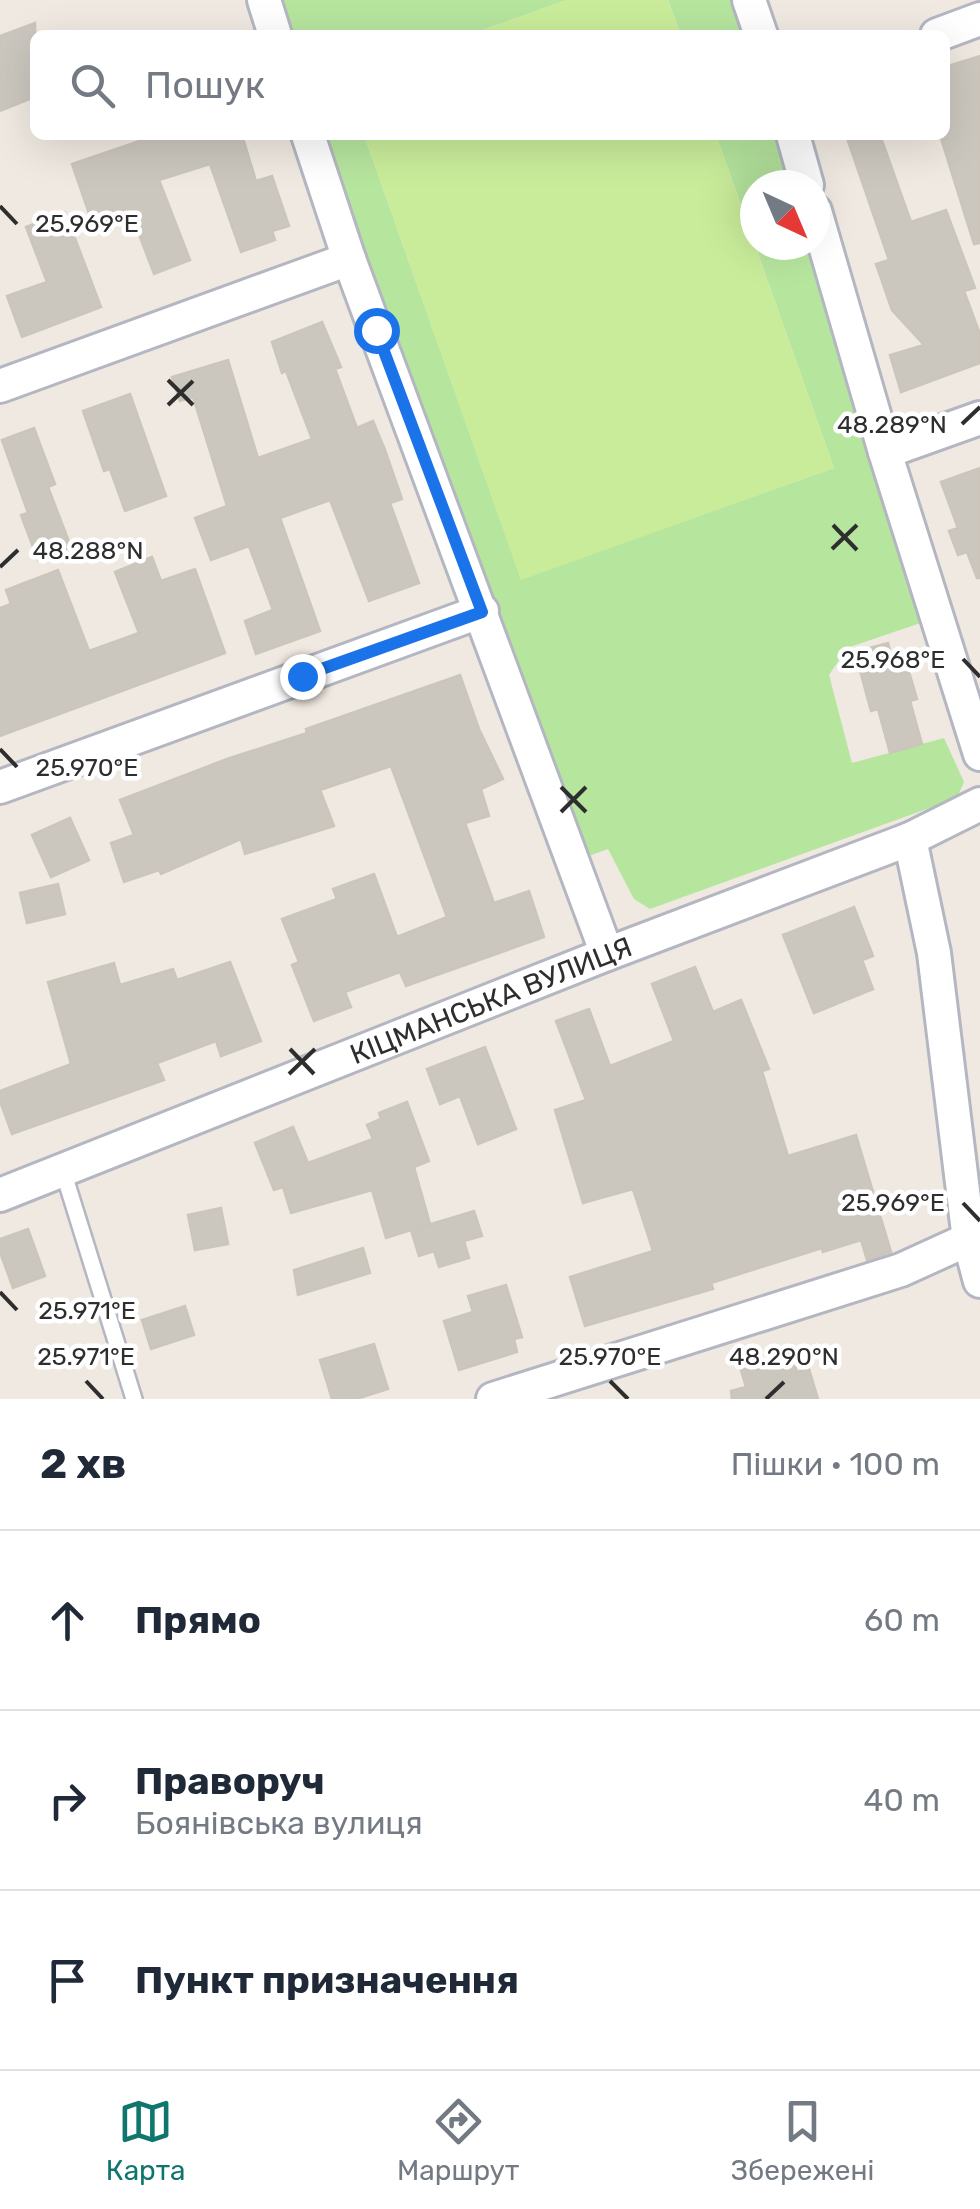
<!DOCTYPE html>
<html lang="uk">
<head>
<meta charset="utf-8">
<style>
  :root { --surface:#fff; --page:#f2f2f3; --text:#1f2937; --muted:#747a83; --line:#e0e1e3; --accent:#0f766e }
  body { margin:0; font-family:Rubik,sans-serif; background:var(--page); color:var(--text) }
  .compass { position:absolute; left:740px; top:170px; width:90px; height:90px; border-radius:50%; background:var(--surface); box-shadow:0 10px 40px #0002; rotate:136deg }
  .stop { position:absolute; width:30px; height:30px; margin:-22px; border:8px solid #1a73e8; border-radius:50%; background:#fff }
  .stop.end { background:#1a73e8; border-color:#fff; box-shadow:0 2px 10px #0008 }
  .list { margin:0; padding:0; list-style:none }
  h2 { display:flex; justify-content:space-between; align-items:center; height:130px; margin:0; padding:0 40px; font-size:42px }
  h2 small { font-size:32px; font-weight:400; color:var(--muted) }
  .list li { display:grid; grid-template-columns:65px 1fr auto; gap:30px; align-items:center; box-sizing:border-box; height:180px; padding:0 40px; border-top:2px solid var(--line) }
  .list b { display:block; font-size:38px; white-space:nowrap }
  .list p { margin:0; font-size:32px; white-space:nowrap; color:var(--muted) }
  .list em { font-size:32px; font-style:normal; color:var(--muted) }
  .icon { flex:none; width:55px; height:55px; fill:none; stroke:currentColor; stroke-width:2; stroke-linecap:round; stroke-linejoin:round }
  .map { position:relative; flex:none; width:980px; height:1399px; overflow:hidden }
  .search { position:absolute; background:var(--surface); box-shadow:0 10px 40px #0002; left:30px; right:30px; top:30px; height:110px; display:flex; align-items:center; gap:25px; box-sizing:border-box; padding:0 35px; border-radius:15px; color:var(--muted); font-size:38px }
  .sheet { height:670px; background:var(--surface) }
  nav { display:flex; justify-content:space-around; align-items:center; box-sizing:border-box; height:140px; border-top:2px solid var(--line); background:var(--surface); font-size:28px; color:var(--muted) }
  nav a { display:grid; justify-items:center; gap:5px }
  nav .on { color:var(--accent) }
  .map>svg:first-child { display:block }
  .green { fill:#b6e59e }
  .pitch { fill:#c9ec9a }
  .building { fill:#cbc7bf; stroke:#cbc5ba; stroke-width:2.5 }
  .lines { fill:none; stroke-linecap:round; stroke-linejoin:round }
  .lane-casing { stroke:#b4b7c1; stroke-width:20 }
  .street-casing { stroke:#b4b7c1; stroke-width:38 }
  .lane { stroke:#fff; stroke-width:15 }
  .street { stroke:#fff; stroke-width:32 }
  .route { stroke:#1a73e8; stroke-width:12 }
  .ticks { fill:none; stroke:#2e2e2e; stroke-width:4 }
  .labels { text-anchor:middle; stroke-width:9; stroke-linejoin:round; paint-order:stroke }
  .street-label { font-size:28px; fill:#2e2e2e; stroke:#fff }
  .ticks-label { font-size:25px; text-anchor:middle; fill:#2e2e2e; stroke:#fff; stroke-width:9; stroke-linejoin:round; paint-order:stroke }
</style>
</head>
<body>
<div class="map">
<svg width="980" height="1399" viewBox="0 0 980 1399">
  <rect width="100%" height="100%" fill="#efe9e1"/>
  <g class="green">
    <path d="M263 0H567L469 35H274Z"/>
    <path d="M668 0H750L762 35H681Z"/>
    <path d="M308 135H364L521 579 834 468 755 245H815L938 617 847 648 829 675 852 763 944 738 964 782 957 798 650 909 634 899 608 849 572 862Z"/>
    <path d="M716 135H794L808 185H755V244Z"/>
  </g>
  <g class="pitch">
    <path d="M567 0H668L681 35H469Z"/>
    <path d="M364 135H716L834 468 521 580Z"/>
  </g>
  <g class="building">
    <path d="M35 23V97L0 111V36Z"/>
    <path d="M980 56V243L974 244 940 135H945V67Z"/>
    <path d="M157 135H242L256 181 272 176 289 226 272 231 275 240 241 252 210 164 159 180 190 260 154 274 131 213 93 225 72 164Z"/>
    <path d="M846 135H880L911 222 946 210 975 288 964 291 980 334V363L901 392 890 355 924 345 892 310 876 264 889 260Z"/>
    <path d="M65 212 101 307 22 337 7 296 47 282 26 227Z"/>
    <path d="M322 322 341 367 335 369 357 428 373 421 385 450 402 499 390 503 419 583 369 601 330 500 280 518 320 631 256 654 245 621 273 610 249 546 211 560 195 518 227 506 193 397 180 401 172 377 228 360 258 458 312 439 286 371 282 373 272 342Z"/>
    <path d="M130 394 166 496 125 511 110 469 104 471 83 411Z"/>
    <path d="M34 428 55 484 48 487 71 547 38 560 21 515 28 513 2 440Z"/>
    <path d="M980 468V578H977L967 552 958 555 949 531 958 528 941 482Z"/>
    <path d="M152 557 161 581 195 569 225 653 0 736V608L11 604 6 590 58 570 89 651 139 633 115 572Z"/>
    <path d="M888 643 896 674 909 672 917 699 910 701 922 744 890 753 878 709 871 711 855 652Z"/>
    <path d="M460 675 479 729 503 779 481 789 489 816 465 823 494 903 529 891 544 937 406 986 400 972 345 992 351 1007 314 1021 292 965 299 962 282 919 337 899 333 889 374 874 397 937 447 917 391 766 320 790 334 826 245 854 241 839 161 874 159 870 124 882 111 843 134 835 120 800 227 759 307 733 306 729Z"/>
    <path d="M70 818 89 860 51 877 32 835Z"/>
    <path d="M58 884 65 914 27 923 20 893Z"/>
    <path d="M854 907 873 956 862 960 873 989 814 1013 783 935Z"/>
    <path d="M230 962 261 1041 221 1056 216 1041 157 1063 164 1080 12 1134 0 1101V1091L71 1064 48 982 114 963 120 985 173 969 177 980Z"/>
    <path d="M695 967 713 1012 741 1000 769 1069 762 1071 788 1156 856 1135 891 1252 867 1260 861 1240 823 1252 822 1248 711 1283 713 1289 585 1326 570 1277 653 1251 633 1189 583 1203 555 1110 586 1100 556 1021 589 1009 610 1066 674 1041 652 984Z"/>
    <path d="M485 1047 516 1129 478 1144 460 1096 440 1104 427 1069Z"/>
    <path d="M407 1102 429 1161 414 1167 430 1224 386 1238 372 1190 291 1213 283 1187 274 1190 255 1143 293 1127 308 1163 373 1139 367 1125 381 1119 379 1113Z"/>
    <path d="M221 1208 228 1244 195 1250 188 1215Z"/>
    <path d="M474 1211 482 1236 464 1241 469 1258 439 1267 434 1251 419 1256 411 1230Z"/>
    <path d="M28 1229 45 1276 13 1288 0 1252V1239Z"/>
    <path d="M363 1248 370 1273 298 1295 294 1270Z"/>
    <path d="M506 1285 522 1337 514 1339 517 1352 459 1370 444 1321 473 1312 468 1296Z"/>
    <path d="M185 1306 194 1335 151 1349 142 1320Z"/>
    <path d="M374 1344 388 1389 356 1399H332L320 1360Z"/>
    <path d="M791 1354 797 1372 809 1369 818 1399H732L731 1391 746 1387 741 1370Z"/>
  </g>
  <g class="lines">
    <defs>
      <path id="lane" d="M63 1171 134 1399"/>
      <g id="street">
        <path d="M264 0 275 35"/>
        <path d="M749 0 761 35"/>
        <path d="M937 35 980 19"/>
        <path d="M308 135 349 259 607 954"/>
        <path d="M793 135 807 185"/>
        <path d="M815 211 885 452 980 754"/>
        <path d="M0 386 349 259"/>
        <path d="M885 452 980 418"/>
        <path d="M0 787 482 611"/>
        <path d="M910 839 934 953 969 1240 980 1281"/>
        <path id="s1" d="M0 1195 607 954 910 839 980 804"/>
        <path d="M493 1399 901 1270 980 1234"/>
      </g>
    </defs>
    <use href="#lane" class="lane-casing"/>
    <use href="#street" class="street-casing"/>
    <use href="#lane" class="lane"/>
    <use href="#street" class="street"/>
  </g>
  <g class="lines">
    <path class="route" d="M302 676 482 612 376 330"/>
  </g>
  <path class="ticks" d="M0 206 17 224M168 380 193 405M168 405 193 381M962 424 980 407M833 525 857 550M832 549 857 525M0 567 18 550M963 659 980 677M0 749 17 767M561 787 586 812M561 812 586 787M290 1049 314 1074M289 1074 315 1049M963 1203 980 1221M0 1292 17 1310M86 1381 103 1399M610 1381 628 1399M766 1399 784 1382"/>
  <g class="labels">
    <g class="street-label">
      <text dy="10" stroke="none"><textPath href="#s1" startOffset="528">КІЦМАНСЬКА ВУЛИЦЯ</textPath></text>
    </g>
  </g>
  <g class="ticks-label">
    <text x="87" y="232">25.969°E</text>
    <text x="892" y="433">48.289°N</text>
    <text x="88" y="559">48.288°N</text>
    <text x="893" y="668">25.968°E</text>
    <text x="87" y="776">25.970°E</text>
    <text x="893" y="1211">25.969°E</text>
    <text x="87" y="1319">25.971°E</text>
    <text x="86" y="1365">25.971°E</text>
    <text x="610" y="1365">25.970°E</text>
    <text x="784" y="1365">48.290°N</text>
  </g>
</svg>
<svg class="compass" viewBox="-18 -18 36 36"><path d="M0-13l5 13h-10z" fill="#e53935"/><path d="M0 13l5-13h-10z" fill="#747a83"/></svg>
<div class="stop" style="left:376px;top:330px"></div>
<div class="stop end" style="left:302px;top:676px"></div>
<div class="search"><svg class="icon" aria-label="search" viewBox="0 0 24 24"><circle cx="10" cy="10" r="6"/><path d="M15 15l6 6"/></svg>Пошук</div>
</div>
<section class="sheet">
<h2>2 хв<small>Пішки · 100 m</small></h2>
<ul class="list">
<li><svg class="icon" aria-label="ahead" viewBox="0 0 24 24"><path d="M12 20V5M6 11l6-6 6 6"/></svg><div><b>Прямо</b></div><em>60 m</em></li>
<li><svg class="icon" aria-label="right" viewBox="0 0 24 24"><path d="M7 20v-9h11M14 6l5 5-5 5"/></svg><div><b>Праворуч</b><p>Боянівська вулиця</p></div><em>40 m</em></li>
<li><svg class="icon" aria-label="arrive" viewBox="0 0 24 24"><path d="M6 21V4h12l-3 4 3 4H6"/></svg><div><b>Пункт призначення</b></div></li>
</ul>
</section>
<nav>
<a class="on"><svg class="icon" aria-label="map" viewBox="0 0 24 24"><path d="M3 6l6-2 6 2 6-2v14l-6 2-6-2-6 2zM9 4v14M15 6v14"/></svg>Карта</a>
<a><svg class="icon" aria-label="directions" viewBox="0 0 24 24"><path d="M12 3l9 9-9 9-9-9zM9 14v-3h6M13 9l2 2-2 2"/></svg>Маршрут</a>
<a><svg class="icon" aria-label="saved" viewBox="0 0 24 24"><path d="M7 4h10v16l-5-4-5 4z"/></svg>Збережені</a>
</nav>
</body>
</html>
